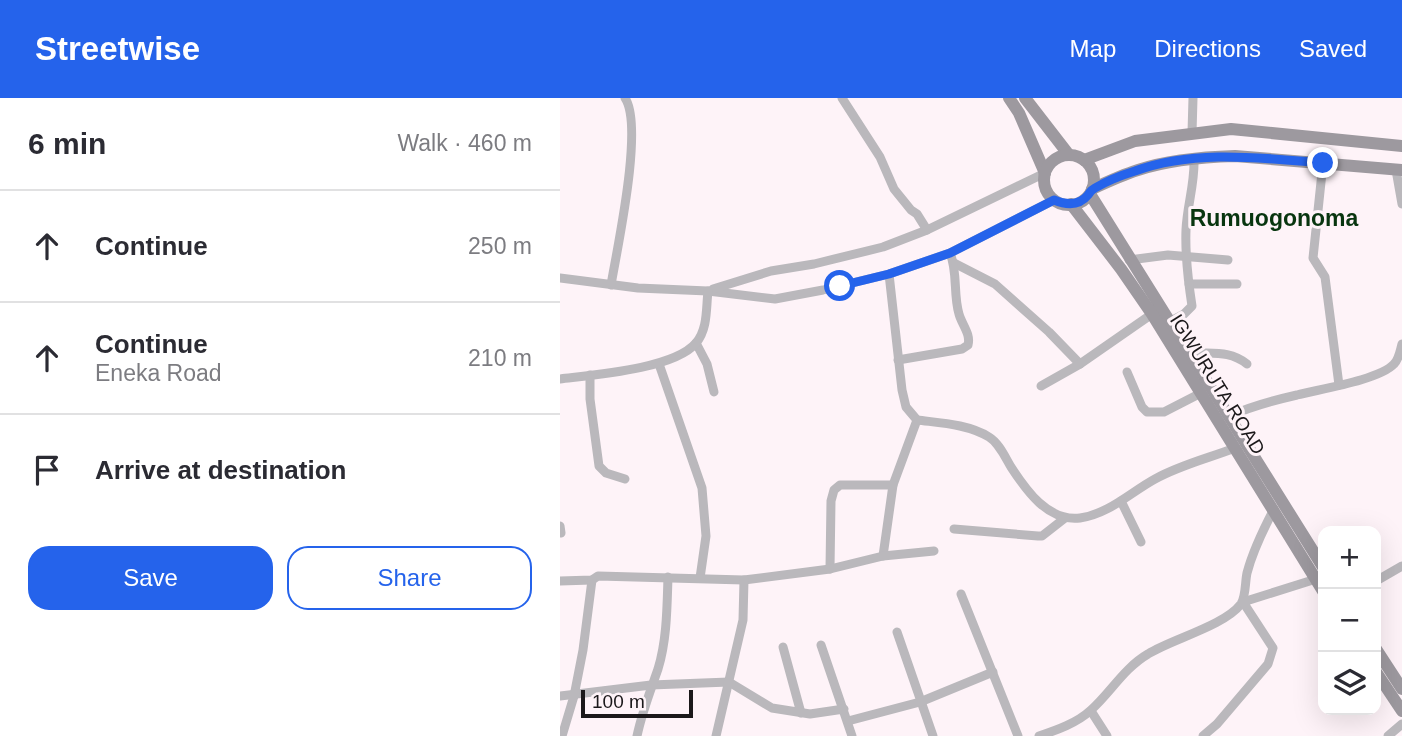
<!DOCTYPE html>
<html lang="en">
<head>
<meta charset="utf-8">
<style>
  :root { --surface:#fff; --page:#f2f2f3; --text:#2b2b33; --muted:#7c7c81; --line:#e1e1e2; --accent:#2563eb }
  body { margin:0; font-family:Arial,sans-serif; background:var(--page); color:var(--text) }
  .controls { position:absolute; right:21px; bottom:21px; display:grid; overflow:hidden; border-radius:14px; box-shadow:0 7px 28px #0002 }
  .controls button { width:63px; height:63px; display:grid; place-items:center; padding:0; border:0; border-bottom:2px solid var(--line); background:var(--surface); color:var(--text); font:35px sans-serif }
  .scale { position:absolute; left:21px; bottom:18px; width:112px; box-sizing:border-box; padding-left:7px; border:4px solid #1b181a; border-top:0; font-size:19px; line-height:24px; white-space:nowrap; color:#1b181a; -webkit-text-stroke:5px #fef3f8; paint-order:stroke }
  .stop { position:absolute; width:21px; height:21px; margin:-16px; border:5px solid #2563eb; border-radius:50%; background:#fff }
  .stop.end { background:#2563eb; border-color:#fff; box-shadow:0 2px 7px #0008 }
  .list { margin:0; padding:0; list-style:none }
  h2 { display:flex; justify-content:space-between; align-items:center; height:91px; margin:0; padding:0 28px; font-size:30px }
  h2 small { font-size:23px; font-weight:400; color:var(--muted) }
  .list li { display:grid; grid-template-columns:46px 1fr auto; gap:21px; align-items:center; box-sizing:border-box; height:112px; padding:0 28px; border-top:2px solid var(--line) }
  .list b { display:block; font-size:26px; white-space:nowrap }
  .list p { margin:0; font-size:23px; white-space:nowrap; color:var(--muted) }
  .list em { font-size:23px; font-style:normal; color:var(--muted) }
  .actions { display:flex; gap:14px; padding:21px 28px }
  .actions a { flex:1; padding:16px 0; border:2px solid var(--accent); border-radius:21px; text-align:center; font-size:24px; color:var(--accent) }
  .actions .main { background:var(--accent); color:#fff }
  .icon { flex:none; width:38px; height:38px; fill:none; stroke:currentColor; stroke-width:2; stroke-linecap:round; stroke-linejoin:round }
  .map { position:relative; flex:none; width:842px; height:638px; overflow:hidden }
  header { display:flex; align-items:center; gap:42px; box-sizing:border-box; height:98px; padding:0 35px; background:var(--accent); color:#fff }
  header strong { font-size:33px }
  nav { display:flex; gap:38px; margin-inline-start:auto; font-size:24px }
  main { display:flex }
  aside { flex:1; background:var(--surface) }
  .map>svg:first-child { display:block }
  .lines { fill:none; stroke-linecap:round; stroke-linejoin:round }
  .minor { stroke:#bab8bc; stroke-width:9 }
  .secondary { stroke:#9d999f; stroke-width:12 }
  .route { stroke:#2563eb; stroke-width:9 }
  .labels { text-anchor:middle; stroke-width:6; stroke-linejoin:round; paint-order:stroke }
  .street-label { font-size:19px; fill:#1b181a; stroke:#fef3f8 }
  .quarter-label { font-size:23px; font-weight:bold; fill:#08350f; stroke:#fef3f8 }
</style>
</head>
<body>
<header>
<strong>Streetwise</strong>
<nav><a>Map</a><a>Directions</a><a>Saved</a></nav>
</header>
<main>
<aside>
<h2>6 min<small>Walk · 460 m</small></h2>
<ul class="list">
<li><svg class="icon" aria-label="ahead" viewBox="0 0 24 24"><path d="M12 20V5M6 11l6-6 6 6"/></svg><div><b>Continue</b></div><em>250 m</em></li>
<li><svg class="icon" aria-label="ahead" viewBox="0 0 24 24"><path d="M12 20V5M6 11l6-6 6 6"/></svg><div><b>Continue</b><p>Eneka Road</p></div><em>210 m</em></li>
<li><svg class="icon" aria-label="arrive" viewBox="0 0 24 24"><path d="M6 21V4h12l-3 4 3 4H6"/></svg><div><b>Arrive at destination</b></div></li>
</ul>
<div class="actions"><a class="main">Save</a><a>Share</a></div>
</aside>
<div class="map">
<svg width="842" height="638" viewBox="0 0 842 638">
  <rect width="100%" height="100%" fill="#fef3f8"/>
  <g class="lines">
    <g class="minor">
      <path d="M282 0 320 59 334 91 351 112 357 116 367 132"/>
      <path d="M632 35 633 0"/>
      <path d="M763 65 753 160 765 179 779 287"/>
      <path d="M836 72 842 106"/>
      <path d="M569 162 608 157 668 162"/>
      <path d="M394 165 435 186 489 234 520 266"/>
      <path d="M0 180 78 190 148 193 215 201 263 192 329 176 390 155 494 102"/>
      <path d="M629 186H677"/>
      <path d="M51 187C57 151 84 28 65 0"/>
      <path d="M153 191 211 173 254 166 323 149 367 132 485 75"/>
      <path d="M609 224 624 216 632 208C628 182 625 157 626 132 627 108 635 85 634 61"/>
      <path d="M136 245 147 266 154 294"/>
      <path d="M627 254C650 257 668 251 687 266"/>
      <path d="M338 262 402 251 408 247C411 236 402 227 399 216 393 196 398 174 390 155"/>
      <path d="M99 266 142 390 146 438 140 480"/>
      <path d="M567 274 582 309 587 314H604L641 295"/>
      <path d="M30 277V301L39 368 46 375 65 381"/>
      <path d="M0 281C33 277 114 271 136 245 148 231 146 210 148 193"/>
      <path d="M481 288 520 266 592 216"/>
      <path d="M670 318C691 308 715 302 737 297 760 291 819 282 834 266 839 261 840 253 842 246"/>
      <path d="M357 322C380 325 408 326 429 339 439 345 445 359 451 369 466 392 488 424 520 420 549 416 571 394 595 381 620 367 649 360 675 350"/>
      <path d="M561 403 581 444"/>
      <path d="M0 428 1 435"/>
      <path d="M394 431 478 438H482L505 420"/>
      <path d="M323 458 333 387 357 322 346 309 342 292 329 176"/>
      <path d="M270 471 271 403 274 392 280 387H333"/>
      <path d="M0 483 32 482 38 478 184 482 270 471 323 458 374 453"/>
      <path d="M816 483 842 468"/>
      <path d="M401 496 458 638"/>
      <path d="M337 534 373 638"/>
      <path d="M261 547 292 638"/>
      <path d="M223 549 241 615"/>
      <path d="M0 598 91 587 169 584 212 610 250 616 284 611"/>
      <path d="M531 613 547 638"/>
      <path d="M288 623 360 604 433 574"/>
      <path d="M2 638 14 598 23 552 32 482"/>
      <path d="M77 638C82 614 90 594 98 571 107 542 107 509 108 479"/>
      <path d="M156 638 183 522 184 482"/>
      <path d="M479 638C497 632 517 625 531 612 551 594 564 570 588 556 612 541 664 528 681 506 686 498 685 484 687 475 693 452 703 432 714 411"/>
      <path d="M643 638 657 626 708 566 713 550 683 504 756 481"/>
      <path d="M828 638 842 626"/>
    </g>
    <g class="secondary">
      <path d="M449 0 459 15 485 75"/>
      <path d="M465 0 509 57"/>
      <circle cx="509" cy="82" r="25"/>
      <path d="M524 62 575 43 671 31 842 48"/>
      <path d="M532 91C547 84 562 77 578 72 608 62 642 59 675 58L842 72"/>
      <path d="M530 96 763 469"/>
      <path d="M511 106 561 171 592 216 763 493"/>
      <path d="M816 551 842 591"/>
      <path d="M816 574 842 613"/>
    </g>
  </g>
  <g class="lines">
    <path class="route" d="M280 188 329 176 390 155 494 102C506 107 519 108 528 97 532 92 530 93 535 90 547 83 562 77 575 73 635 51 701 60 763 65"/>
  </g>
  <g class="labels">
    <g class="street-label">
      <text transform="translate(658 286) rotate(58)" y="7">IGWURUTA ROAD</text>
    </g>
    <g class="quarter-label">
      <text x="714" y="128">Rumuogonoma</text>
    </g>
  </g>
</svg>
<div class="controls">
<button>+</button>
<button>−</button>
<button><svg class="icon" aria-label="layers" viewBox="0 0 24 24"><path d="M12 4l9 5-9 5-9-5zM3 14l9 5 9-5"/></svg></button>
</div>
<div class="scale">100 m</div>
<div class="stop" style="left:280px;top:188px"></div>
<div class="stop end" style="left:763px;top:65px"></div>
</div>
</main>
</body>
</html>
